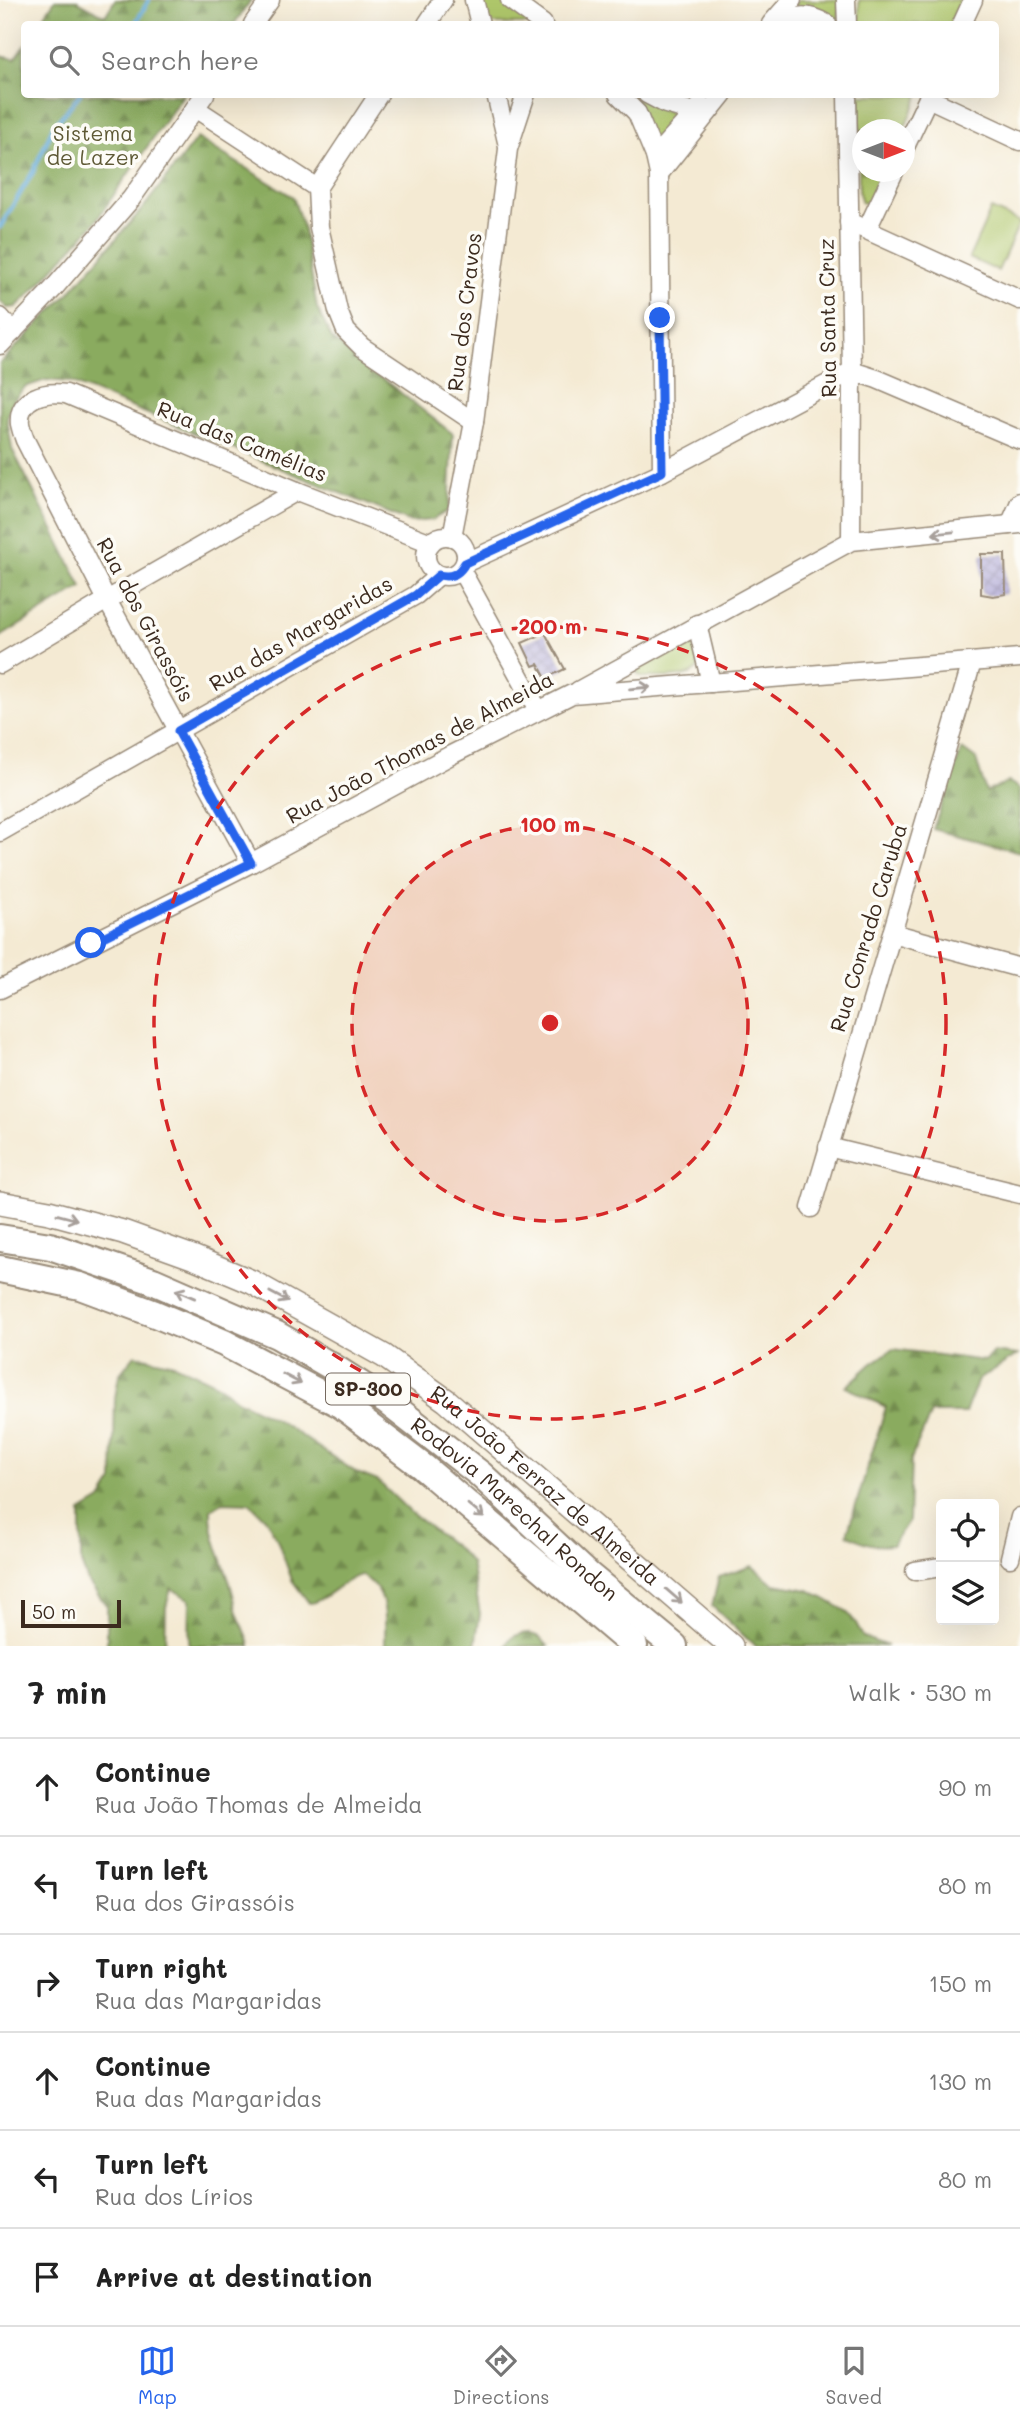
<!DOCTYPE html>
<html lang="en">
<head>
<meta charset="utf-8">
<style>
  :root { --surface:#fff; --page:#f2f2f2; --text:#222; --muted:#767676; --line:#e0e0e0; --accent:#2563eb }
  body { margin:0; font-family:Mali,sans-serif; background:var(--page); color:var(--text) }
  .controls { position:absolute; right:21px; bottom:21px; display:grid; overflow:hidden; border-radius:7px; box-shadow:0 7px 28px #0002 }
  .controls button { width:63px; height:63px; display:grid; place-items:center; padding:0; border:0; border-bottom:2px solid var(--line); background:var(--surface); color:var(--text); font:35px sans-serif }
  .compass { position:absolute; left:852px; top:119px; width:63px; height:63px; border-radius:50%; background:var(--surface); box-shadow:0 7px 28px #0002; rotate:90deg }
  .scale { position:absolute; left:21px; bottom:18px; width:100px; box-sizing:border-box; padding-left:7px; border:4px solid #3b2a1e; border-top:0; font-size:19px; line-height:24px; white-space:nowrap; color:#3b2a1e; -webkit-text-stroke:5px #fdfcf7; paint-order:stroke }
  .stop { position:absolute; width:21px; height:21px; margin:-16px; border:5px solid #2563eb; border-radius:50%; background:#fff }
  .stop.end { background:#2563eb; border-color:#fff; box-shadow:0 2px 7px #0008 }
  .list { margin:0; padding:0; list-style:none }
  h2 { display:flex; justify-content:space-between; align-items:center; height:91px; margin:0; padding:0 28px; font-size:30px }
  h2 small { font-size:23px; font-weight:400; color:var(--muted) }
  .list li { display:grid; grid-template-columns:46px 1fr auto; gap:21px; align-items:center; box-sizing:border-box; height:98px; padding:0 28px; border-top:2px solid var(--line) }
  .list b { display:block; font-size:26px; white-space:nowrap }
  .list p { margin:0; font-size:23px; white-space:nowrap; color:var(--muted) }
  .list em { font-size:23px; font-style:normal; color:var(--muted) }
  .icon { flex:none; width:38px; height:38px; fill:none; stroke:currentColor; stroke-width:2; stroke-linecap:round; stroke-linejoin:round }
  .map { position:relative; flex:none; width:1020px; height:1646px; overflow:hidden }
  .search { position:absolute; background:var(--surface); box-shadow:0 7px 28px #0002; left:21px; right:21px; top:21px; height:77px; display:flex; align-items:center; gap:18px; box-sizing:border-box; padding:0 24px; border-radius:7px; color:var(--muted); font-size:26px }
  .sheet { height:679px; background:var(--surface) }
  nav { display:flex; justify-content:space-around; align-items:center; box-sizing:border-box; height:98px; border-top:2px solid var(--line); background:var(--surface); font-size:19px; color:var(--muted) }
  nav a { display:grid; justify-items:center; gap:4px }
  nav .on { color:var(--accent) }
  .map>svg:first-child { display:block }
  .green { fill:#aec66b; stroke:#747844; stroke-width:2 }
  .forest { fill:url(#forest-firs); stroke:#626a3e; stroke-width:2 }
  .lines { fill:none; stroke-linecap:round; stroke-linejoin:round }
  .stream { stroke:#61a9d8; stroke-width:4.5 }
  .building { fill:url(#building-cross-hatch) }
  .minor-casing { stroke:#988a78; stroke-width:21 }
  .major-casing { stroke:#988a78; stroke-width:26 }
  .highway-casing { stroke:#988a78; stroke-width:30 }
  .minor { stroke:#fff; stroke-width:18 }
  .major { stroke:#fff; stroke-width:23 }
  .highway { stroke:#fff; stroke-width:26 }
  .oneway { stroke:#a79f9a }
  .route { stroke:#2563eb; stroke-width:9 }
  .ring { fill:none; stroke:#d62828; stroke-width:3.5; stroke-dasharray:12 9 }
  .labels { text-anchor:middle; stroke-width:7; stroke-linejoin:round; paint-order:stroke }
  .shield { fill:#fdfcf7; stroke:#75695f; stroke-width:2 }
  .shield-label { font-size:19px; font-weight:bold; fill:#3b2a1e }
  .park-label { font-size:21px; fill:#5e5935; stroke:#fdfcf7 }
  .street-label { font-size:21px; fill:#3b2a1e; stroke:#fdfcf7 }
  .centre { fill:#d62828; stroke:#fdfcf7; stroke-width:3.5 }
  .ring-label { font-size:21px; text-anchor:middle; font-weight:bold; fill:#d62828; stroke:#fdfcf7; stroke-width:7; stroke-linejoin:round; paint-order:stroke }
</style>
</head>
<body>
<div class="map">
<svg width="1020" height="1646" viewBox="0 0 1020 1646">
  <defs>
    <pattern id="forest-firs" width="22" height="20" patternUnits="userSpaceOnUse" patternTransform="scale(1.75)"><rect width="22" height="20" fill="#8aab5f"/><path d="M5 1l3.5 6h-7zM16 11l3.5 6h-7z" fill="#728b4e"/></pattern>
    <pattern id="building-cross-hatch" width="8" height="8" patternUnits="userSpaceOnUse" patternTransform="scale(1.75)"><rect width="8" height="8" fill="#aea7d7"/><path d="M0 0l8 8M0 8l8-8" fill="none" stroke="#8f88ae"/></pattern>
  </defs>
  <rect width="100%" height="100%" fill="#fdfcf7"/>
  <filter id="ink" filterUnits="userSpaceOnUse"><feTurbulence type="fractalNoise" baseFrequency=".0143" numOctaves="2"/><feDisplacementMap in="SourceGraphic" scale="14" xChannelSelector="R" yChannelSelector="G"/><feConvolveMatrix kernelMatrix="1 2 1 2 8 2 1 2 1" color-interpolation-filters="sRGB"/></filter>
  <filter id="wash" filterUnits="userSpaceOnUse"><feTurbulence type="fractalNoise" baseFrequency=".00686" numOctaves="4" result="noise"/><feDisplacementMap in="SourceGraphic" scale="28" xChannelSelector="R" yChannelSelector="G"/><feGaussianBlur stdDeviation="1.57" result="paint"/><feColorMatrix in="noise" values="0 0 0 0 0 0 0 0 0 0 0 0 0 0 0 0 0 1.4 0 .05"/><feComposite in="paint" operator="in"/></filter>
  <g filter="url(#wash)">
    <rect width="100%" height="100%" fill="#f4ead3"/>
    <g class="green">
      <path d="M481 0H505L535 24H486Z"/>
      <path d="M798 0H839V20L819 12 788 11Z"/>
      <path d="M859 0H961L950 24H859Z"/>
      <path d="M623 95H634L682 118 656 146Z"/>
      <path d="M859 95H919L904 129 862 130V172H885L871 202 862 203 859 193Z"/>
      <path d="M991 209 1020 222 998 271 969 258Z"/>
      <path d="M679 641H688C697 650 707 667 690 674 677 679 656 677 643 677L638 674 636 669Z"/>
    </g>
    <g class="forest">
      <path d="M55 0H76L105 16 115 0H251L234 24H39Z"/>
      <path d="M24 46V94L183 95 93 225 29 295 16 307 7 308 0 301V56L15 59Z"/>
      <path d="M197 138 293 197 304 231 317 308 332 339 453 434 449 510 432 520 411 522 70 382 46 380 25 387 14 399 7 418 12 449 82 587 0 637V363L69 293 143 208Z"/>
      <path d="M962 749 976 759 986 792 1009 782 1020 789V852L933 829Z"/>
      <path d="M893 1349 985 1361 993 1352 1017 1355 978 1380 965 1413H931L911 1459 909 1520 892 1545C874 1547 863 1543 847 1534L886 1407 846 1387 871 1364Z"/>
      <path d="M135 1355 174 1364 217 1384 237 1400 279 1421 357 1473 378 1481 410 1512 459 1550 471 1563 480 1614 475 1646H385C385 1616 390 1592 361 1575 341 1580 324 1602 309 1603L292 1580 277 1539 266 1519 250 1503 223 1502 211 1509C210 1540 226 1565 233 1594 235 1601 235 1608 238 1615 242 1626 248 1634 250 1646H189L190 1600 171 1588 166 1607 165 1646H107V1606L88 1582 81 1563V1512L101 1500 113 1481 115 1398 119 1375Z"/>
      <path d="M752 1566 774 1584 809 1590 846 1611 856 1623 863 1637 887 1646H755L712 1606 719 1577Z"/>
      <path d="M528 1633 540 1637 548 1646H506C509 1636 519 1634 528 1633Z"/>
    </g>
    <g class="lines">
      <g class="stream">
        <path d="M135 24 149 0"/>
        <path d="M0 227 33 172 53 127 80 94"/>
      </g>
    </g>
    <g id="blocks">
      <g class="building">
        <path d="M981 554H1005L1006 594 993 596 981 594Z"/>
        <path d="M545 633 565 669 546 678 538 664 533 666 522 643Z"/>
      </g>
    </g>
  </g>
  <g filter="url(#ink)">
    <use href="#blocks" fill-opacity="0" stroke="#988a78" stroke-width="2"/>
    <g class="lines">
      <defs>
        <g id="minor">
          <path d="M474 0 480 24"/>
          <path d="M510 0 543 24"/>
          <path d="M846 0 847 24"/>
          <path d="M253 24 270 0"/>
          <path d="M427 24 443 0"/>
          <path d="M771 24 792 0"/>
          <path d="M785 24C798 11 813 16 827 24"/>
          <path d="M962 24 973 0"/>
          <path d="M496 94 508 146"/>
          <path d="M618 94 637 113 655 156 659 174 662 472"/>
          <path d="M647 94 666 104 694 112"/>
          <path d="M847 94 852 371 851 541"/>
          <path d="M928 98 1020 141"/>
          <path d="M195 108 317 188"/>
          <path d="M904 149 930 94"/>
          <path d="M655 156 701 105"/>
          <path d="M659 174 723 94"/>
          <path d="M317 188 319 227 338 311 346 331 362 347 474 422"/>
          <path d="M317 188 379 94"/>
          <path d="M849 222 1020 300"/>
          <path d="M867 229 894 172"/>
          <path d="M0 317 13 332"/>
          <path d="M0 345 53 289 131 199 205 94"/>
          <path d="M1010 525 1020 502"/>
          <circle cx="446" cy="556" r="20"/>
          <path d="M452 537 474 422 508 149 526 94"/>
          <path d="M465 563 662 472 852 371 877 379 1020 440"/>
          <path d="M461 570 538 710"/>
          <path d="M697 624 711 683"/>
          <path d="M0 664 107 600 297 491"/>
          <path d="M578 691 851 541 1020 524"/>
          <path d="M0 832 416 595 439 575"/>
          <path d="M251 863 107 600 25 440C23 435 21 429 20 424 17 397 46 391 66 394L297 491 431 543"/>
          <path d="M892 933 1020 968"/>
          <path d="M0 989 251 863 451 755 572 694 1020 658"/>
          <path d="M828 1147 1020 1194"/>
          <path d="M811 1208 972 662"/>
          <path d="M1010 1558 1020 1517"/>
          <path d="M915 1571 941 1567"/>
        </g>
        <g id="major">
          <path id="s1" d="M0 1203 49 1212 123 1232 195 1258 252 1282 384 1356 447 1401 731 1646"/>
        </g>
        <g id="highway">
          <path id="s2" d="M0 1238 50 1246 153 1281 277 1335 331 1366 386 1401 480 1474 587 1574 674 1646"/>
          <path d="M0 1269 80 1286 155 1314 224 1343 340 1404 423 1467 634 1646"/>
        </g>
      </defs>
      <use href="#minor" class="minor-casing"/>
      <use href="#major" class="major-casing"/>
      <use href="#highway" class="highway-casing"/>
      <use href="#minor" class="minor"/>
      <use href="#major" class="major"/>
      <use href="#highway" class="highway"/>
    </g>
    <defs><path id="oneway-shaft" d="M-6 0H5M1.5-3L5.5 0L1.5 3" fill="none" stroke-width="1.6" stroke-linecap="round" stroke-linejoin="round" transform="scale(1.75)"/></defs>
    <g class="oneway">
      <use href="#oneway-shaft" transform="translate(943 533) rotate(174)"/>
      <use href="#oneway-shaft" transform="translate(640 688) rotate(-5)"/>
      <use href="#oneway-shaft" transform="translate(67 1217) rotate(15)"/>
      <use href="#oneway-shaft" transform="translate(185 1294) rotate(-157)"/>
      <use href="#oneway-shaft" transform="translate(279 1297) rotate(28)"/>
      <use href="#oneway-shaft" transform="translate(292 1379) rotate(28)"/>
      <use href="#oneway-shaft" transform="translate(476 1511) rotate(40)"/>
      <use href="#oneway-shaft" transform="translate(674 1596) rotate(41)"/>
    </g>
  </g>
  <g class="lines" filter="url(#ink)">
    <path class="route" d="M91 943 251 863 178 731 416 595 439 575C451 578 459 574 465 563L662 472 660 318"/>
  </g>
  <circle cx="550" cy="1023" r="198" fill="#d62828" fill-opacity=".12"/>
  <g class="ring">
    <circle cx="550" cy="1023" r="198"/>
    <circle cx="550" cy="1023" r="396"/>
  </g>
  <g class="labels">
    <rect class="shield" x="326" y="1373.5" width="84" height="31" rx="5"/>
    <g class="shield-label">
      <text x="368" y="1396">SP-300</text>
    </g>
    <g class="park-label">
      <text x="93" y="141">Sistema<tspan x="93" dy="24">de Lazer</tspan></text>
    </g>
    <g class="street-label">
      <text transform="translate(465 312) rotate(-83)" y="7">Rua dos Cravos</text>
      <text transform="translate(828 318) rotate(-91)" y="7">Rua Santa Cruz</text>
      <text transform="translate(242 442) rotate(22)" y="7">Rua das Camélias</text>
      <text transform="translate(145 620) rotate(62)" y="7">Rua dos Girassóis</text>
      <text transform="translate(301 634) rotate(-30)" y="7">Rua das Margaridas</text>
      <text transform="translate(420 748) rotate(-28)" y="7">Rua João Thomas de Almeida</text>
      <text transform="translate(869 928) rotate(-73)" y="7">Rua Conrado Caruba</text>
      <text dy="7" stroke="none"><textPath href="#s1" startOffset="623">Rua João Ferraz de Almeida</textPath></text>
      <text dy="7" stroke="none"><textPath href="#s2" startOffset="590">Rodovia Marechal Rondon</textPath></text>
    </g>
  </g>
  <circle cx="550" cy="1023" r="10" class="centre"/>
  <g class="ring-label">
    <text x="550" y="634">200 m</text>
    <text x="550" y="832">100 m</text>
  </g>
</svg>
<div class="controls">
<button><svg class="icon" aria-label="locate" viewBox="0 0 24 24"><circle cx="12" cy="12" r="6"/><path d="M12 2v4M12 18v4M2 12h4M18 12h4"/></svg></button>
<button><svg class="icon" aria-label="layers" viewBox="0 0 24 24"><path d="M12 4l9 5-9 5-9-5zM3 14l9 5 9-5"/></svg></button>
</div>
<svg class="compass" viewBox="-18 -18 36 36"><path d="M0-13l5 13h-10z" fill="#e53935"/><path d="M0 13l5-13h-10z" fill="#767676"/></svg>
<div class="scale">50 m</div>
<div class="stop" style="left:91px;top:943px"></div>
<div class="stop end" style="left:660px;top:318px"></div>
<div class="search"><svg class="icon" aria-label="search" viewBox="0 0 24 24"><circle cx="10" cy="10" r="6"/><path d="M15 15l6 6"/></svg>Search here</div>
</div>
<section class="sheet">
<h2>7 min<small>Walk · 530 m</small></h2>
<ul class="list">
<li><svg class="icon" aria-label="ahead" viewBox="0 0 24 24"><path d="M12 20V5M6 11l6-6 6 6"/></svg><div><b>Continue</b><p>Rua João Thomas de Almeida</p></div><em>90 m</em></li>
<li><svg class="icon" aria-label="left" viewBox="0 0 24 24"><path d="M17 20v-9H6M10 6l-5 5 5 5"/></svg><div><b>Turn left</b><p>Rua dos Girassóis</p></div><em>80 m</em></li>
<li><svg class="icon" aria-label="right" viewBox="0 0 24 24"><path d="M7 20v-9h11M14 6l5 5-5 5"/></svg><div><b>Turn right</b><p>Rua das Margaridas</p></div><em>150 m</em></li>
<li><svg class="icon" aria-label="ahead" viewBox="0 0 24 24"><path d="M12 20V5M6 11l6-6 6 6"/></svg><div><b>Continue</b><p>Rua das Margaridas</p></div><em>130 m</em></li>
<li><svg class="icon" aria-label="left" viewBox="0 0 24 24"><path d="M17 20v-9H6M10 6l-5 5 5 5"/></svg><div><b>Turn left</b><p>Rua dos Lírios</p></div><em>80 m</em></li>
<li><svg class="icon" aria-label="arrive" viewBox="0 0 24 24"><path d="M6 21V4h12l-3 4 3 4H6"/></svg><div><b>Arrive at destination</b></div></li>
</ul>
</section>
<nav>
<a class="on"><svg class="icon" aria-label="map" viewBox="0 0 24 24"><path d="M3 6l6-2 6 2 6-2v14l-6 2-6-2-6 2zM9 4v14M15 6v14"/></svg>Map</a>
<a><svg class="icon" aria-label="directions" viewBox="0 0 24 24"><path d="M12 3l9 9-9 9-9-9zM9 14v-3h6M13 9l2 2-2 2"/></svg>Directions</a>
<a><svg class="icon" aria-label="saved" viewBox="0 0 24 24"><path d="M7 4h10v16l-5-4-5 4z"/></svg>Saved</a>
</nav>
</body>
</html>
